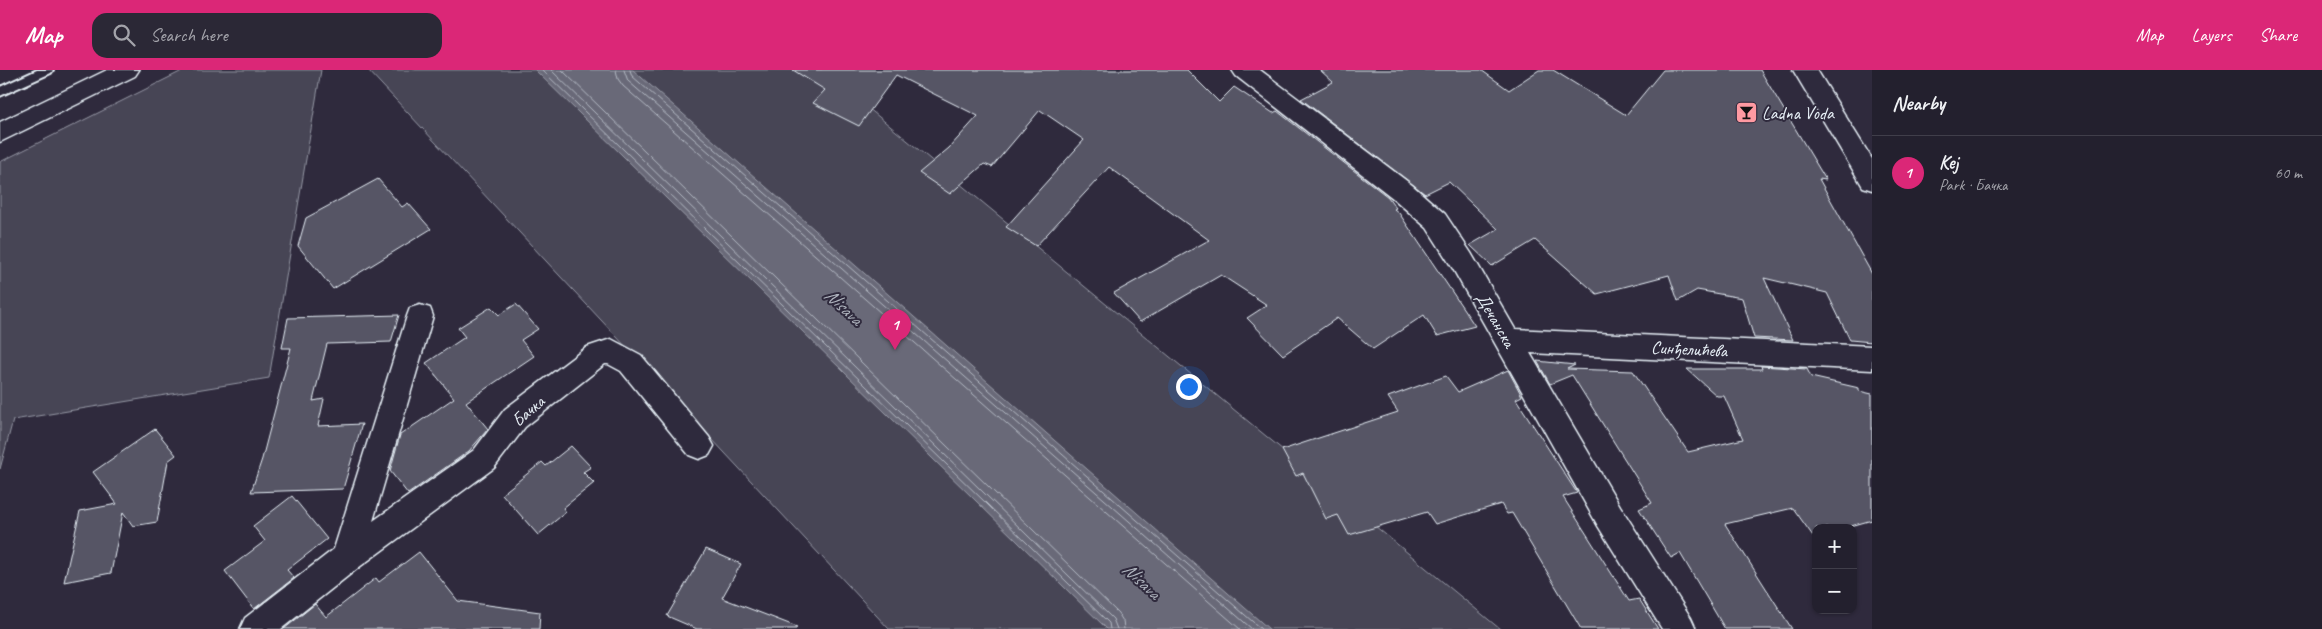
<!DOCTYPE html>
<html lang="en">
<head>
<meta charset="utf-8">
<style>
  :root { --surface:#23202e; --page:#2b2836; --text:#f1f3f6; --muted:#a3a3aa; --line:#403e4a; --accent:#db2777 }
  body { margin:0; font-family:Caveat,sans-serif; background:var(--page); color:var(--text) }
  .controls { position:absolute; right:15px; bottom:15px; display:grid; overflow:hidden; border-radius:10px; box-shadow:0 1px 4px #0004 }
  .controls button { width:45px; height:45px; display:grid; place-items:center; padding:0; border:0; border-bottom:1px solid var(--line); background:var(--surface); color:var(--text); font:25px sans-serif }
  .you { position:absolute; left:1188px; top:316px; width:18px; height:18px; margin:-12px; border:4px solid #fff; border-radius:50%; background:#1a73e8; box-shadow:0 0 0 8px #1a73e833 }
  .badge { display:grid; place-items:center; width:32px; height:32px; border-radius:50%; background:var(--accent); color:#fff; font-size:16px; font-weight:700 }
  .pin { position:absolute; translate:-50% -41px; filter:drop-shadow(0 1px 2px #0008) }
  .pin::after { content:''; position:absolute; top:26px; width:18px; height:15px; background:inherit; clip-path:polygon(0 0,100% 0,50% 100%) }
  .list { margin:0; padding:0; list-style:none }
  h2 { display:flex; justify-content:space-between; align-items:center; height:65px; margin:0; padding:0 20px; font-size:21px }
  h2 small { font-size:16px; font-weight:400; color:var(--muted) }
  .list li { display:grid; grid-template-columns:32px 1fr auto; gap:15px; align-items:center; box-sizing:border-box; height:75px; padding:0 20px; border-top:1px solid var(--line) }
  .list b { display:block; font-size:19px; white-space:nowrap }
  .list p { margin:0; font-size:16px; white-space:nowrap; color:var(--muted) }
  .list em { font-size:16px; font-style:normal; color:var(--muted) }
  .icon { flex:none; width:28px; height:28px; fill:none; stroke:currentColor; stroke-width:2; stroke-linecap:round; stroke-linejoin:round }
  .map { position:relative; flex:none; width:1872px; height:559px; overflow:hidden }
  header { display:flex; align-items:center; gap:30px; box-sizing:border-box; height:70px; padding:0 25px; background:var(--accent); color:#fff }
  header strong { font-size:24px }
  nav { display:flex; gap:28px; margin-inline-start:auto; font-size:18px }
  .search { width:350px; height:45px; background:var(--page); display:flex; align-items:center; gap:12px; box-sizing:border-box; padding:0 18px; border-radius:15px; color:var(--muted); font-size:19px }
  main { display:flex }
  aside { flex:1; background:var(--surface) }
  .map>svg:first-child { display:block }
  .green { fill:#464455; stroke:#979aa6 }
  .water { fill:#696978; stroke:#9c9fab }
  .lines { fill:none; stroke-linecap:round; stroke-linejoin:round }
  .shore { stroke:#b5bbc5; stroke-width:1 }
  .building { fill:#575565; stroke:#e8f1f8 }
  .lane-casing { stroke:#e8f1f8; stroke-width:4 }
  .street-casing { stroke:#e8f1f8; stroke-width:3 }
  .secondary-casing { stroke:#e8f1f8; stroke-width:3 }
  .lane { fill:#2f2a3d; fill-rule:evenodd }
  .street { fill:#2f2a3d; fill-rule:evenodd }
  .secondary { fill:#2f2a3d; fill-rule:evenodd }
  .labels { text-anchor:middle; stroke-width:4; stroke-linejoin:round; paint-order:stroke }
  .poi-label { font-size:18px; fill:#e8f1f8; stroke:#2f2a3d; text-anchor:start }
  .street-label { font-size:18px; fill:#e8f1f8; stroke:#2f2a3d }
  .water-label { font-size:19px; font-style:italic; fill:#afb4be; stroke:#2f2a3d }
</style>
</head>
<body>
<header>
<strong>Map</strong>
<div class="search"><svg class="icon" aria-label="search" viewBox="0 0 24 24"><circle cx="10" cy="10" r="6"/><path d="M15 15l6 6"/></svg>Search here</div>
<nav><a>Map</a><a>Layers</a><a>Share</a></nav>
</header>
<main>
<div class="map">
<svg width="1872" height="559" viewBox="0 0 1872 559">
  <rect width="100%" height="100%" fill="#2f2a3d"/>
  <filter id="ink" filterUnits="userSpaceOnUse"><feTurbulence type="fractalNoise" baseFrequency=".02" numOctaves="2"/><feDisplacementMap in="SourceGraphic" scale="10" xChannelSelector="R" yChannelSelector="G"/><feConvolveMatrix kernelMatrix="1 2 1 2 8 2 1 2 1" color-interpolation-filters="sRGB"/></filter>
  <g filter="url(#ink)">
    <g class="green">
      <path d="M184 0H321L269 308 13 350 0 399V92Z"/>
      <path d="M368 0H822L1500 559H889Z"/>
    </g>
    <path class="water" d="M535 0H633L1269 559H1107Z"/>
    <g class="lines">
      <g class="shore">
        <path d="M542 0 1109 553 1110 559"/>
        <path d="M551 0 1113 549 1117 559"/>
        <path d="M562 0 1118 543 1123 551 1124 559"/>
        <path d="M616 0 618 9 623 16 1240 559"/>
        <path d="M624 0 628 11 1252 559"/>
        <path d="M630 0 632 6 1261 559"/>
      </g>
    </g>
    <g class="building">
      <path d="M793 0H1187L1219 32 1234 17 1273 43 1277 41 1388 127 1396 138 1394 139 1399 143 1475 256 1437 266 1424 245 1373 279 1337 248 1283 285 1247 248 1267 235 1221 205 1140 252 1114 223 1209 170 1109 97 1036 176 1006 157 1084 70 1040 40 992 97 984 94 950 124 919 103 949 78 978 46 896 5 859 56 813 33 825 20Z"/>
      <path d="M1320 0H1481L1509 20 1539 0H1553L1626 45 1663 0H1760L1826 110 1819 109 1872 204V272L1850 270 1827 223 1764 208 1793 270 1754 268 1742 228 1697 220 1678 231 1669 205 1597 224 1535 170 1492 196 1470 175 1498 159 1449 112 1425 124 1301 29 1333 12Z"/>
      <path d="M378 109 402 137 408 133 431 159 333 219 298 176 306 148Z"/>
      <path d="M516 234 538 259 521 270 534 286 466 332 488 359 469 381 408 424 390 401 400 365 454 328 426 293 465 267 458 258 491 237 499 245Z"/>
      <path d="M399 245 391 272 327 274 313 331 324 329 318 356 362 354 343 419 251 422 262 389 291 278H282L288 248Z"/>
      <path d="M1537 291 1575 295 1567 299 1633 301 1688 382 1743 369 1724 326H1717L1687 299H1762L1761 296 1807 299 1811 307 1859 318V321L1872 324V450L1844 458H1816V466H1813L1793 438 1725 454 1792 559H1725L1680 483 1671 488 1639 439 1652 433 1572 305 1550 314Z"/>
      <path d="M1508 300 1522 326 1516 329 1577 423 1563 427 1629 531 1639 529 1658 559H1581L1512 443 1507 444 1501 434 1435 454 1427 442 1349 465 1338 445 1326 449 1303 403 1296 406 1282 380 1398 342 1388 327 1446 306 1458 322Z"/>
      <path d="M155 359 176 385 168 391 157 452 133 456 123 442 111 503 64 512 80 441 117 434 93 402Z"/>
      <path d="M571 376 591 397 583 402 594 413 563 438 566 442 538 465 502 424 542 392 546 396Z"/>
      <path d="M292 426 327 469 287 500 294 508 254 539 225 501 265 471 253 456Z"/>
      <path d="M706 479 741 494 722 528 797 557 796 559H697L667 546Z"/>
      <path d="M419 482 458 531 540 542 539 559H284L315 534 326 547 376 508 379 512Z"/>
    </g>
    <g class="lines">
      <defs>
        <path id="lane" d="M37 0H53L51 3 0 26V17Z"/>
        <g id="street">
          <path d="M1232 0H1260L1412 115 1445 144 1471 183 1515 259 1872 276V300L1530 283 1620 436 1691 548 1696 559H1662L1598 456 1453 199 1427 158 1394 129 1236 6Z"/>
          <path d="M420 235 430 238 433 246 373 451 474 380 505 339 587 277 611 269 641 285 709 367 714 376 709 385 699 389 689 385 621 301 608 294H605L525 357 494 398 358 498 281 559H240L245 548 334 479 407 246 410 238Z"/>
        </g>
        <g id="secondary">
          <path d="M107 0H139L135 6 0 72V52Z"/>
          <path d="M1793 0H1817L1872 89V120L1863 117Z"/>
        </g>
      </defs>
      <use href="#lane" class="lane-casing"/>
      <use href="#street" class="street-casing"/>
      <use href="#secondary" class="secondary-casing"/>
      <use href="#lane" class="lane"/>
      <use href="#street" class="street"/>
      <use href="#secondary" class="secondary"/>
    </g>
  </g>
  <defs>
    <symbol id="bar-square" viewBox="-11 -11 22 22"><rect x="-9" y="-9" width="18" height="18" rx="4" fill="#ff9aa2" stroke="#2f2a3d"/><path d="M-6-5H6L.8 .8V4.5H3.5V6h-7V4.5H-.8V.8Z" fill="#111"/></symbol>
  </defs>
  <g fill-rule="evenodd">
    <use href="#bar-square" x="1734" y="30" width="25" height="25"/>
  </g>
  <g class="labels">
    <g class="poi-label">
      <text x="1762" y="49">Ladna Voda</text>
    </g>
    <g class="street-label">
      <text transform="translate(1496 250) rotate(60)" y="6">Дечанска</text>
      <text transform="translate(1689 279) rotate(3)" y="6">Синђелићева</text>
      <text transform="translate(528 341) rotate(-41)" y="6">Бачка</text>
    </g>
    <g class="water-label">
      <text transform="translate(844 236) rotate(43)" y="7">Nisava</text>
      <text transform="translate(1142 510) rotate(43)" y="7">Nisava</text>
    </g>
  </g>
</svg>
<div class="controls">
<button>+</button>
<button>−</button>
</div>
<div class="you"></div>
<div class="pin badge" style="left:895px;top:280px">1</div>
</div>
<aside>
<h2>Nearby<small></small></h2>
<ul class="list">
<li><span class="badge">1</span><div><b>Кеј</b><p>Park · Бачка</p></div><em>60 m</em></li>
</ul>
</aside>
</main>
</body>
</html>
